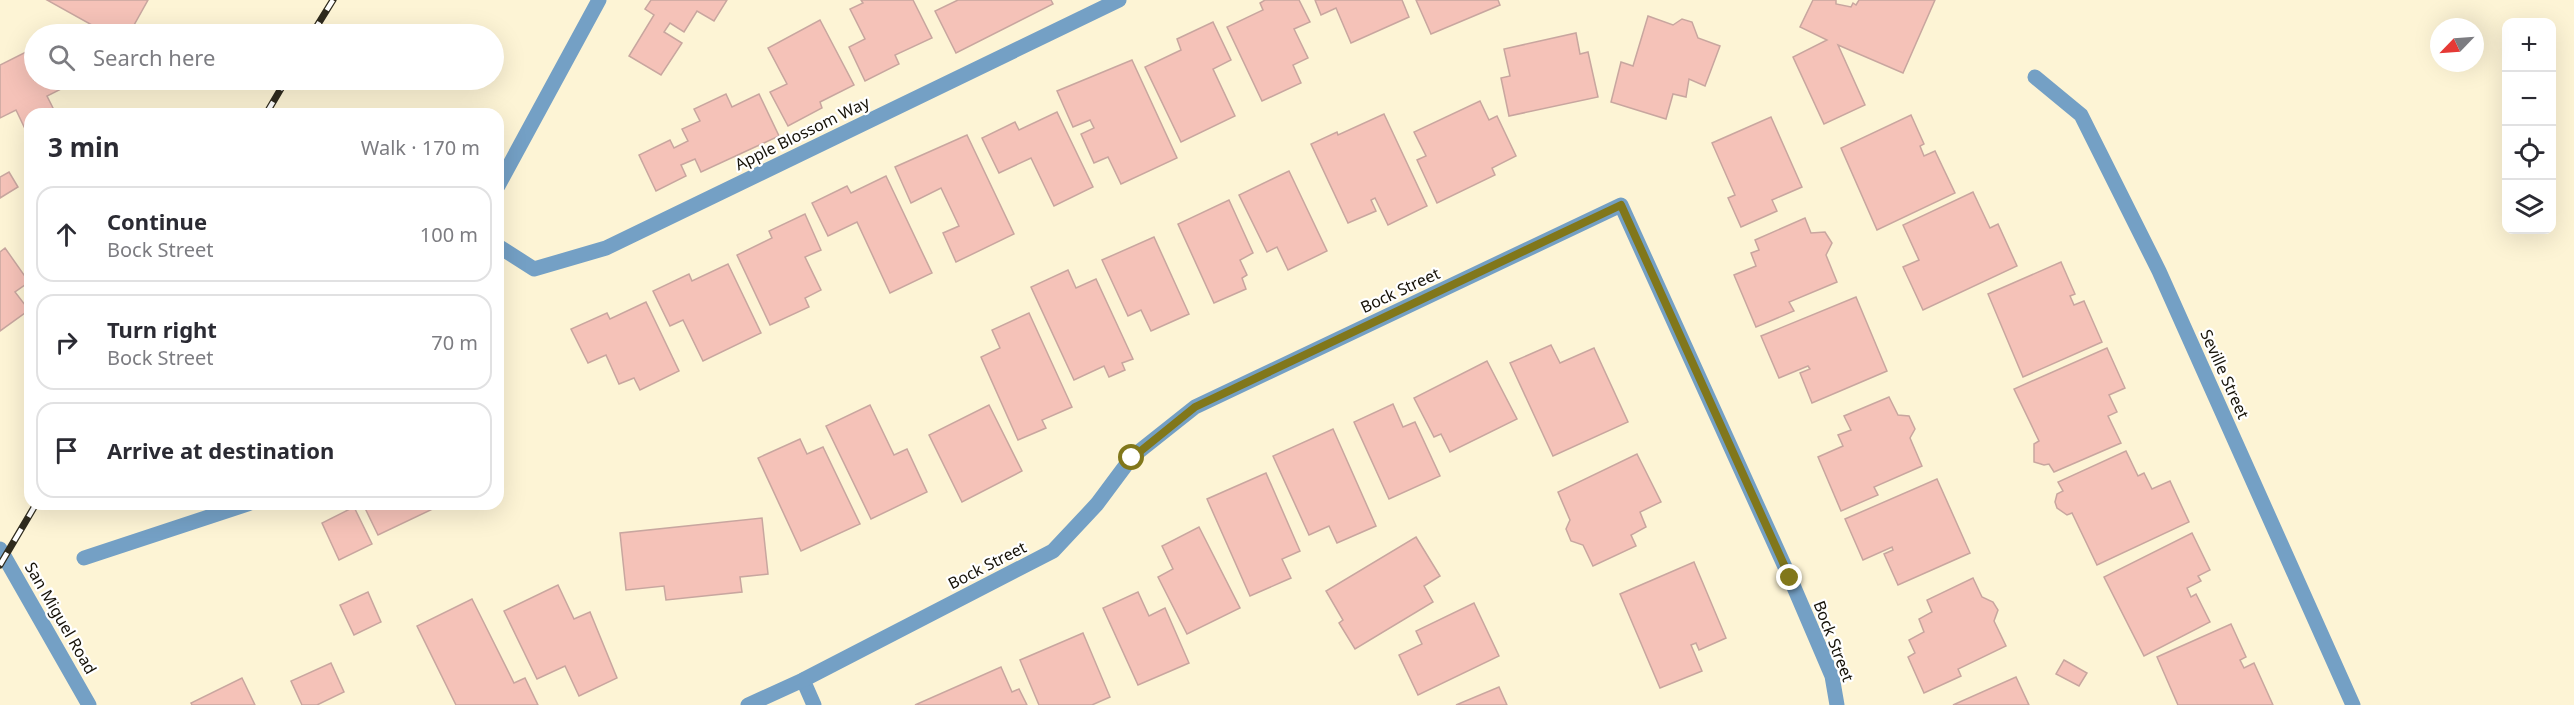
<!DOCTYPE html>
<html lang="en">
<head>
<meta charset="utf-8">
<style>
  :root { --surface:#fff; --page:#f7f7f7; --text:#2b2b33; --muted:#7c7c81; --line:#e1e1e2 }
  body { margin:0; font-family:"Noto Sans",sans-serif; background:var(--page); color:var(--text) }
  .controls { position:absolute; right:18px; top:18px; display:grid; overflow:hidden; border-radius:12px; box-shadow:0 6px 24px #0002 }
  .controls button { width:54px; height:54px; display:grid; place-items:center; padding:0; border:0; border-bottom:2px solid var(--line); background:var(--surface); color:var(--text); font:30px sans-serif }
  .compass { position:absolute; left:2430px; top:18px; width:54px; height:54px; border-radius:50%; background:var(--surface); box-shadow:0 6px 24px #0002; rotate:245deg }
  .stop { position:absolute; width:18px; height:18px; margin:-14px; border:4px solid #81771b; border-radius:50%; background:#fff }
  .stop.end { background:#81771b; border-color:#fff; box-shadow:0 2px 6px #0008 }
  .list { margin:0; padding:0; list-style:none }
  h2 { display:flex; justify-content:space-between; align-items:center; height:78px; margin:0; padding:0 24px; font-size:26px }
  h2 small { font-size:20px; font-weight:400; color:var(--muted) }
  .list li { display:grid; grid-template-columns:39px 1fr auto; gap:18px; align-items:center; box-sizing:border-box; height:96px; margin:0 12px 12px; padding:0 12px; border:2px solid var(--line); border-radius:18px }
  .list b { display:block; font-size:22px; white-space:nowrap }
  .list p { margin:0; font-size:20px; white-space:nowrap; color:var(--muted) }
  .list em { font-size:20px; font-style:normal; color:var(--muted) }
  .icon { flex:none; width:33px; height:33px; fill:none; stroke:currentColor; stroke-width:2; stroke-linecap:round; stroke-linejoin:round }
  .map { position:relative; flex:none; width:2574px; height:705px; overflow:hidden }
  .search { position:absolute; background:var(--surface); box-shadow:0 6px 24px #0002; left:24px; top:24px; width:480px; height:66px; display:flex; align-items:center; gap:15px; box-sizing:border-box; padding:0 21px; border-radius:33px; color:var(--muted); font-size:22px }
  .panel { position:absolute; background:var(--surface); box-shadow:0 6px 24px #0002; left:24px; top:108px; width:480px; height:402px; border-radius:18px }
  .map>svg:first-child { display:block }
  .building { fill:#f5c2b8; stroke:#c8a69f; stroke-width:1.5 }
  .lines { fill:none; stroke-linecap:round; stroke-linejoin:round }
  .street { stroke:#74a0c5; stroke-width:15 }
  .rail-casing { stroke:#2f2b1e; stroke-width:7 }
  .rail { stroke:#fff; stroke-width:4.5; stroke-dasharray:14; stroke-linecap:butt }
  .route { stroke:#81771b; stroke-width:8 }
  .labels { text-anchor:middle; stroke-width:4.5; stroke-linejoin:round; paint-order:stroke }
  .street-label { font-size:16px; fill:#161208; stroke:#fff }
</style>
</head>
<body>
<div class="map">
<svg width="2574" height="705" viewBox="0 0 2574 705">
  <rect width="100%" height="100%" fill="#fdf4d5"/>
  <g class="building">
    <path d="M47 0H148L129 34H108Z"/>
    <path d="M651 0H727L714 21 697 11 684 32 670 23 664 32 682 43 661 75 629 56 654 15 645 9Z"/>
    <path d="M861 0H913L932 38 895 55 899 64 865 81 849 47 865 39 850 9 863 3Z"/>
    <path d="M958 0H1051L1053 4 956 53 935 11Z"/>
    <path d="M1265 0H1299L1310 22 1294 29 1308 58 1293 65 1301 83 1262 101 1227 27 1263 10 1260 3Z"/>
    <path d="M1315 0H1402L1409 17 1351 43 1336 8 1321 15Z"/>
    <path d="M1416 0H1498L1500 5 1431 34Z"/>
    <path d="M1813 0H1836V4L1851 7 1853 3 1856 5 1859 0H1935L1903 73 1838 45 1865 105 1824 124 1793 57 1827 40 1800 27Z"/>
    <path d="M1648 16 1673 25 1682 19 1692 22 1698 38 1720 46 1705 86 1689 79 1686 97 1673 94 1666 119 1611 102 1621 62 1633 66Z"/>
    <path d="M820 20 854 85 820 102 822 108 788 126 770 92 787 84 768 48Z"/>
    <path d="M1213 22 1231 60 1213 69 1235 116 1181 142 1145 67 1181 50 1177 39Z"/>
    <path d="M1576 33 1580 54 1588 52 1598 97 1509 116 1501 78 1510 76 1504 49Z"/>
    <path d="M34 48V80H74L75 82 47 96 56 114H30V131L27 133 16 110 0 118V65Z"/>
    <path d="M1132 60 1177 158 1121 184 1108 157 1094 163 1081 134 1094 128 1090 120 1073 127 1057 91Z"/>
    <path d="M726 94 732 107 759 94 779 136 701 172 695 159 681 165 686 176 656 191 639 155 670 140 674 148 688 141 682 129 700 121 694 109Z"/>
    <path d="M1480 101 1489 120 1497 116 1516 156 1492 168 1495 175 1437 203 1417 160 1426 156 1414 132Z"/>
    <path d="M1057 112 1093 187 1054 206 1031 158 999 173 982 138 1015 122 1019 130Z"/>
    <path d="M1384 114 1427 206 1388 225 1375 198 1371 200 1376 211 1348 223 1311 144 1337 132 1338 135Z"/>
    <path d="M1911 115 1924 144 1920 146 1924 156 1935 151 1955 193 1877 230 1841 148Z"/>
    <path d="M1771 117 1802 187 1772 200 1777 211 1741 227 1728 198 1735 195 1712 143Z"/>
    <path d="M967 135 1014 234 956 262 943 233 959 226 941 188 911 203 895 167Z"/>
    <path d="M1289 171 1327 251 1288 270 1277 247 1267 252 1239 195Z"/>
    <path d="M9 172 18 187 0 198V177Z"/>
    <path d="M886 176 932 273 890 293 857 222 828 236 812 203 847 186 851 193Z"/>
    <path d="M1973 192 1990 228 1998 224 2017 266 1923 310 1903 267 1919 260 1903 225Z"/>
    <path d="M1229 200 1253 253 1240 260 1247 275 1242 278 1246 289 1214 303 1178 224Z"/>
    <path d="M805 214 821 250 805 257 821 290 805 298 809 307 770 325 737 255 772 238 769 231Z"/>
    <path d="M1805 218 1811 233 1825 232 1832 243 1826 255 1837 282 1789 302 1794 311 1756 327 1734 275 1756 266 1751 253 1759 250 1755 240Z"/>
    <path d="M1154 237 1189 314 1151 331 1141 310 1128 316 1102 260Z"/>
    <path d="M5 248 29 282 15 292 29 310 0 331V252Z"/>
    <path d="M2061 262 2075 294 2070 296 2074 305 2084 301 2102 342 2023 377 1988 294Z"/>
    <path d="M728 264 761 333 703 361 683 320 670 326 653 291 689 274 692 281Z"/>
    <path d="M1068 270 1076 288 1096 279 1133 359 1122 363 1125 370 1109 377 1104 366 1074 380 1031 287Z"/>
    <path d="M1856 297 1887 371 1812 403 1800 373 1810 369 1808 366 1779 378 1761 336Z"/>
    <path d="M646 302 679 371 640 390 634 378 619 384 606 355 588 363 571 329 607 313 610 319Z"/>
    <path d="M1029 313 1072 407 1042 420 1046 428 1018 440 981 357 1000 348 992 330Z"/>
    <path d="M1551 345 1560 363 1594 348 1628 422 1553 456 1510 363Z"/>
    <path d="M2107 348 2125 388 2109 395 2117 412 2108 416 2121 443 2054 472 2049 464 2044 465 2034 462V444L2039 441 2014 389Z"/>
    <path d="M1487 361 1517 419 1450 452 1441 434 1434 437 1414 398Z"/>
    <path d="M1889 397 1898 415 1909 416 1915 429 1910 438 1922 466 1874 487 1878 495 1841 511 1818 457 1843 446 1838 435 1851 430 1844 416Z"/>
    <path d="M1393 404 1403 427 1415 422 1440 476 1389 499 1354 422Z"/>
    <path d="M870 405 894 455 907 449 927 492 871 519 826 426Z"/>
    <path d="M989 405 1022 471 962 502 929 435Z"/>
    <path d="M1333 429 1376 526 1337 543 1329 526 1309 535 1273 456Z"/>
    <path d="M800 439 807 454 823 447 860 524 801 551 758 458Z"/>
    <path d="M2126 451 2138 476 2144 473 2152 489 2170 481 2189 522 2097 565 2072 513 2067 515 2057 508 2055 502 2057 494 2063 491 2058 482Z"/>
    <path d="M1637 454 1661 502 1640 512 1646 527 1631 535 1636 546 1593 566 1583 545 1571 541 1566 529 1570 520 1558 492Z"/>
    <path d="M1266 473 1300 551 1282 559 1291 578 1250 596 1207 499Z"/>
    <path d="M1937 479 1970 553 1898 585 1884 554 1893 550 1892 547 1863 560 1845 519Z"/>
    <path d="M363 504H441V505L378 535Z"/>
    <path d="M354 507 372 544 339 560 322 523Z"/>
    <path d="M762 518 768 574 740 577 742 592 666 600 664 586 626 590 620 533Z"/>
    <path d="M1199 527 1240 608 1187 634 1158 577 1173 569 1162 546Z"/>
    <path d="M2192 533 2210 570 2198 576 2201 581 2187 588 2191 597 2196 594 2210 622 2144 656 2104 577Z"/>
    <path d="M1416 537 1440 576 1424 586 1433 602 1355 649 1339 623 1343 620 1326 591Z"/>
    <path d="M1694 562 1726 638 1699 650 1696 643 1691 645 1702 671 1660 688 1620 594Z"/>
    <path d="M1973 578 1982 597 1993 602 1998 610 1994 621 2006 646 1958 669 1961 676 1924 693 1908 657 1915 653 1909 640 1924 632 1919 619 1932 612 1927 600Z"/>
    <path d="M558 585 574 619 590 612 617 678 579 696 565 666 537 679 504 611Z"/>
    <path d="M368 592 381 622 354 635 340 605Z"/>
    <path d="M1138 592 1149 616 1165 608 1189 663 1138 685 1103 608Z"/>
    <path d="M472 599 514 683 525 678 538 705H456L417 626Z"/>
    <path d="M1474 603 1499 656 1418 695 1399 655 1422 644 1416 631Z"/>
    <path d="M2231 624 2246 657 2240 660 2244 668 2254 663 2273 705H2178L2157 657Z"/>
    <path d="M1083 633 1110 697 1092 705H1039L1020 660Z"/>
    <path d="M2064 660 2087 673 2079 686 2056 674Z"/>
    <path d="M331 663 344 692 317 705H302L291 681Z"/>
    <path d="M1001 667 1012 692 1019 689 1027 705H915Z"/>
    <path d="M2016 677 2029 705H1953Z"/>
    <path d="M242 678 255 705H192L191 703Z"/>
    <path d="M1499 687 1507 705H1456Z"/>
  </g>
  <g class="lines">
    <g class="street">
      <path d="M2035 77 2081 115 2159 271 2353 705"/>
      <path d="M498 186 599 0"/>
      <path d="M498 246 534 269 606 248 1119 0"/>
      <path d="M0 549 89 705"/>
      <path d="M84 558 248 504"/>
      <path d="M803 680 814 705"/>
      <path d="M748 705 803 680 1053 551 1097 504 1132 457 1195 407 1621 205 1790 578 1832 676 1837 705"/>
    </g>
    <defs>
      <g id="rail">
        <path d="M312 34 333 0"/>
        <path d="M266 114 286 80"/>
        <path d="M0 565 36 504"/>
      </g>
    </defs>
    <use href="#rail" class="rail-casing"/>
    <use href="#rail" class="rail"/>
  </g>
  <g class="lines">
    <path class="route" d="M1132 458 1195 407 1621 205 1790 578"/>
  </g>
  <g class="labels">
    <g class="street-label">
      <text transform="translate(802 133) rotate(-26)" y="6">Apple Blossom Way</text>
      <text transform="translate(1400 290) rotate(-25)" y="6">Bock Street</text>
      <text transform="translate(2225 374) rotate(66)" y="6">Seville Street</text>
      <text transform="translate(987 565) rotate(-27)" y="6">Bock Street</text>
      <text transform="translate(61 618) rotate(60)" y="6">San Miguel Road</text>
      <text transform="translate(1834 641) rotate(69)" y="6">Bock Street</text>
    </g>
  </g>
</svg>
<div class="controls">
<button>+</button>
<button>−</button>
<button><svg class="icon" aria-label="locate" viewBox="0 0 24 24"><circle cx="12" cy="12" r="6"/><path d="M12 2v4M12 18v4M2 12h4M18 12h4"/></svg></button>
<button><svg class="icon" aria-label="layers" viewBox="0 0 24 24"><path d="M12 4l9 5-9 5-9-5zM3 14l9 5 9-5"/></svg></button>
</div>
<svg class="compass" viewBox="-18 -18 36 36"><path d="M0-13l5 13h-10z" fill="#e53935"/><path d="M0 13l5-13h-10z" fill="#7c7c81"/></svg>
<div class="stop" style="left:1132px;top:458px"></div>
<div class="stop end" style="left:1790px;top:578px"></div>
<div class="search"><svg class="icon" aria-label="search" viewBox="0 0 24 24"><circle cx="10" cy="10" r="6"/><path d="M15 15l6 6"/></svg>Search here</div>
<section class="panel">
<h2>3 min<small>Walk · 170 m</small></h2>
<ul class="list">
<li><svg class="icon" aria-label="ahead" viewBox="0 0 24 24"><path d="M12 20V5M6 11l6-6 6 6"/></svg><div><b>Continue</b><p>Bock Street</p></div><em>100 m</em></li>
<li><svg class="icon" aria-label="right" viewBox="0 0 24 24"><path d="M7 20v-9h11M14 6l5 5-5 5"/></svg><div><b>Turn right</b><p>Bock Street</p></div><em>70 m</em></li>
<li><svg class="icon" aria-label="arrive" viewBox="0 0 24 24"><path d="M6 21V4h12l-3 4 3 4H6"/></svg><div><b>Arrive at destination</b></div></li>
</ul>
</section>
</div>
</body>
</html>
